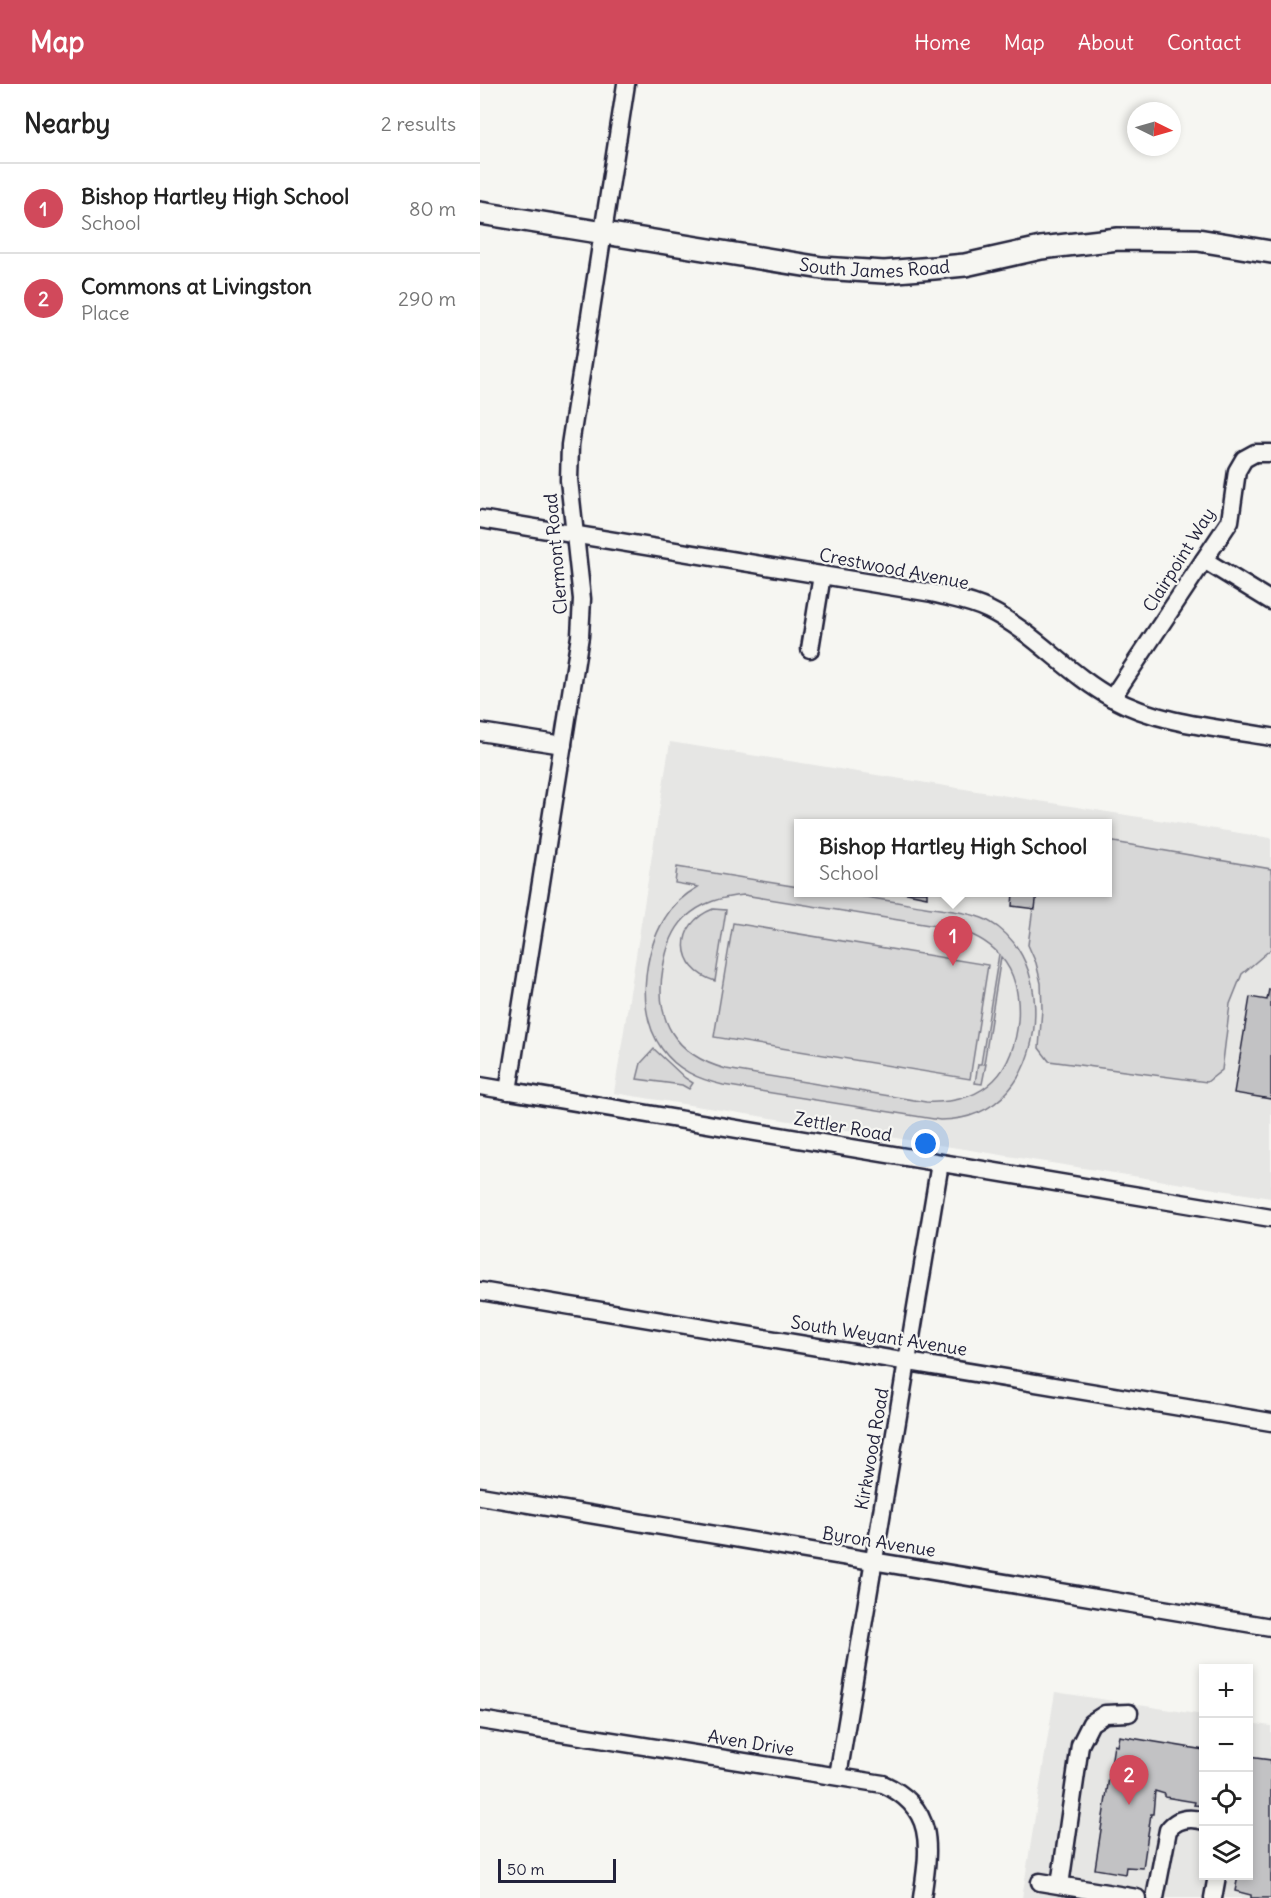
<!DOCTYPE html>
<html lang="en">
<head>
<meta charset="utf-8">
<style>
  :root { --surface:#fff; --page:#f2f2f2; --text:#222; --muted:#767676; --line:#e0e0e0; --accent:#d1495b }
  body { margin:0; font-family:Delius,sans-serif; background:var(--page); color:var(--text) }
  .controls { position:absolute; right:18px; bottom:18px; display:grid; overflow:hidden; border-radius:0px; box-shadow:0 3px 9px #0003 }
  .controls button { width:54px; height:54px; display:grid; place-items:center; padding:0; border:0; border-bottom:2px solid var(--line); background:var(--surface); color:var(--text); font:30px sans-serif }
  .compass { position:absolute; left:647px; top:18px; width:54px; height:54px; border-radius:50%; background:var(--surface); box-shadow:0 3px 9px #0003; rotate:95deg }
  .scale { position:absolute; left:18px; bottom:15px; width:118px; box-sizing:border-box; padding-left:6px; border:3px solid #22223b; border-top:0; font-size:16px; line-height:21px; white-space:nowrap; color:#22223b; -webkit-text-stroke:4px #f6f6f2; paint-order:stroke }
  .you { position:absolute; left:446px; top:1060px; width:21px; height:21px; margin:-15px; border:4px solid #fff; border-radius:50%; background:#1a73e8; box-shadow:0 0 0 9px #1a73e833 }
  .badge { display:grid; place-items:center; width:39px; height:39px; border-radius:50%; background:var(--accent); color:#fff; font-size:20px; font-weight:700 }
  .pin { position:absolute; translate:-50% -50px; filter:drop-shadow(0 2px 3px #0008) }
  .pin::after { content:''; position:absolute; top:32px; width:21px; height:18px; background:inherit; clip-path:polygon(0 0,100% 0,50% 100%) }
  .popup { position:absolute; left:314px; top:735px; width:318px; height:78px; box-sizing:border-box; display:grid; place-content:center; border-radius:0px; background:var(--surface); filter:drop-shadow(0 2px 4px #0005); font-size:20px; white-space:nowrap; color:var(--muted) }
  .popup b { font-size:22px; color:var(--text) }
  .popup::after { content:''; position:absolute; left:50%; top:100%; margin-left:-12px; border:12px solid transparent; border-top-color:var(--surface) }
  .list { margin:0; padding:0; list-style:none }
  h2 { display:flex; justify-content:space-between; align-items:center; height:78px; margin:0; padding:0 24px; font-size:26px }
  h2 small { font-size:20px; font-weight:400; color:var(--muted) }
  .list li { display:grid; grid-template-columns:39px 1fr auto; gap:18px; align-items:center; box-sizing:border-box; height:90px; padding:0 24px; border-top:2px solid var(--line) }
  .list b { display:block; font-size:22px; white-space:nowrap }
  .list p { margin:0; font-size:20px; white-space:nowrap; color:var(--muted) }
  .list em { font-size:20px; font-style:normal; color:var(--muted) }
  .icon { flex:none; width:33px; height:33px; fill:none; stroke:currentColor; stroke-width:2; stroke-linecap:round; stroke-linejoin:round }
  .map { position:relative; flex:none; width:791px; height:1814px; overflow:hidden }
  header { display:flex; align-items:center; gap:36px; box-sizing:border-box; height:84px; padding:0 30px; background:var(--accent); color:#fff }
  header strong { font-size:28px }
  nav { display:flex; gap:33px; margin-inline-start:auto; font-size:21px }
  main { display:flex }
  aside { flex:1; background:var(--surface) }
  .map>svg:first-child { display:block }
  .built { fill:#e6e6e4; fill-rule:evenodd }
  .park { fill:#d7d7d7; stroke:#7c7c89; stroke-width:1.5; fill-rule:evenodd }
  .building { fill:#c2c2c4; stroke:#22223b; stroke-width:1.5 }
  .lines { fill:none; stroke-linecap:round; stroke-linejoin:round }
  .minor-casing { stroke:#22223b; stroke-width:21 }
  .major-casing { stroke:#22223b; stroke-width:26 }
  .minor { stroke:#f6f6f2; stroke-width:16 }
  .major { stroke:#f6f6f2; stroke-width:21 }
  .labels { text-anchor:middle; stroke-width:4.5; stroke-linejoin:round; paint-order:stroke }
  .street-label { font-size:18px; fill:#22223b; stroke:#f6f6f2 }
</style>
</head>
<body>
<header>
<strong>Map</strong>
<nav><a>Home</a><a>Map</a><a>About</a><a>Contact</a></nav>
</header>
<main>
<aside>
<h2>Nearby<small>2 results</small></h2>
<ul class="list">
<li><span class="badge">1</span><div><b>Bishop Hartley High School</b><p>School</p></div><em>80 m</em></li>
<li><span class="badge">2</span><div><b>Commons at Livingston</b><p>Place</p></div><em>290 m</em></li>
</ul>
</aside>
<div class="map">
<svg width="791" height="1814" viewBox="0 0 791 1814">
  <rect width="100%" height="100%" fill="#f6f6f2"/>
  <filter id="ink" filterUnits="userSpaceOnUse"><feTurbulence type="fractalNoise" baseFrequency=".0167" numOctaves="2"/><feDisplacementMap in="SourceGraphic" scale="12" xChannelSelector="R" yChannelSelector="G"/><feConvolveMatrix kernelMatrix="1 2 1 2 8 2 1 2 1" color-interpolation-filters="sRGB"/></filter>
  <g filter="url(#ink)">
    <g class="built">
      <path d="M190 658 791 754V1114L134 1009ZM318 740H628V808H318Z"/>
      <path d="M575 1608 723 1631 724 1792H768L769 1639 791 1642V1814H542Z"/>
    </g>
    <g class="park">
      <path d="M628 757 791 785V865L762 890 750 920 742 986 727 998 569 977 559 964 562 925 561 899 556 879 548 861 555 809 628 808Z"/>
      <path d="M197 783 318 803V808C331 808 343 807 355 809 385 812 416 818 445 823 463 826 483 827 499 833 507 835 513 840 519 844 565 879 565 964 529 1006 511 1027 487 1036 460 1036L243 1001C218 995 197 986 182 965 156 929 163 870 185 834 193 820 204 811 218 803L195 799ZM264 811 474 845C491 849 507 857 519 870L501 980H498L495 999 502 1000 506 980H504L521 873C548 902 542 969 514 996 496 1014 470 1019 446 1018L246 985C195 971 174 936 183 884 186 866 192 847 205 834 222 818 242 813 264 811Z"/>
      <path d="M233 825 246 826 235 897C195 885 194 840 233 825Z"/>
      <path d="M253 839 508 881 490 995 234 953Z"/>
      <path d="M174 965 205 994 213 999 209 1005 202 1001 157 995 161 979Z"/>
    </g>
    <g class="building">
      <path d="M422 808H447V813Z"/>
      <path d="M533 808H557L555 825 532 822Z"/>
      <path d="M789 905 791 906V1015L754 1009 770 913 787 916Z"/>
      <path d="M639 1652 724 1666V1722L714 1721 715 1718 685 1713V1710L675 1707 673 1730H671L663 1784 646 1783 645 1790 615 1785 634 1661 637 1662Z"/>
      <path d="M768 1673 791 1676V1814H771V1811L755 1807 758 1792H768Z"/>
    </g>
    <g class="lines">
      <defs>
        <g id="minor">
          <path d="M0 435 452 509C471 514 491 517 509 526 554 548 588 590 632 614 679 640 739 644 791 653"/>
          <path d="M724 476 791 517"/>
          <path d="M330 565 342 491"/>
          <path d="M632 614 750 437 757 387 764 375 775 369H791"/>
          <path d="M0 648 83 661"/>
          <path d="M0 1002 791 1134"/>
          <path d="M28 1007 100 552 102 515 89 396 90 361 146 0"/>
          <path d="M0 1207 791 1338"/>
          <path d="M0 1412 791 1543"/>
          <path d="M0 1636 403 1700C457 1724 449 1765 442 1814"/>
          <path d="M358 1692 460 1079"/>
          <path d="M560 1798 657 1814"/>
          <path d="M580 1801 600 1661 611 1639 625 1630 649 1629"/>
          <path d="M675 1814 688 1746C697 1734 710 1733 724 1737"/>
          <path d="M733 1814 737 1792"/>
        </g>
        <g id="major">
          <path id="s1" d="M0 129 342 184 404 188 454 184 485 181 561 164 638 155 718 156 791 168"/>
        </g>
      </defs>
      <use href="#minor" class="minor-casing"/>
      <use href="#major" class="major-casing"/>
      <use href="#minor" class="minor"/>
      <use href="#major" class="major"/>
    </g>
  </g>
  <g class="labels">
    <g class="street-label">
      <text dy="6" stroke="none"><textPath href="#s1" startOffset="399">South James Road</textPath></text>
      <text transform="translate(76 470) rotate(-95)" y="6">Clermont Road</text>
      <text transform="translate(699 476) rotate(-58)" y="6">Clairpoint Way</text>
      <text transform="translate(414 485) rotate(11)" y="6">Crestwood Avenue</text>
      <text transform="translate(363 1043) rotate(10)" y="6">Zettler Road</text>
      <text transform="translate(399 1252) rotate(9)" y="6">South Weyant Avenue</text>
      <text transform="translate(392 1365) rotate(-80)" y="6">Kirkwood Road</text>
      <text transform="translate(399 1458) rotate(9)" y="6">Byron Avenue</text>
      <text transform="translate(271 1659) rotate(9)" y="6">Aven Drive</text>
    </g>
  </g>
</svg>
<div class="controls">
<button>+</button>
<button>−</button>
<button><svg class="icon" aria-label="locate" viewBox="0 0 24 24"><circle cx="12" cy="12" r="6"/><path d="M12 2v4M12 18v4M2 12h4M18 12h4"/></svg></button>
<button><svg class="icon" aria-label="layers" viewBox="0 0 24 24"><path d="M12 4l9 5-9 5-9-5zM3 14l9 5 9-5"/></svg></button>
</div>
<svg class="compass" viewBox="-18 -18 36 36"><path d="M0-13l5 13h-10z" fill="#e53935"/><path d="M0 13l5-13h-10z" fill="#767676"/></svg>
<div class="scale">50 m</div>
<div class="you"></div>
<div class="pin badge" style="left:473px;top:882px">1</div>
<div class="popup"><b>Bishop Hartley High School</b>School</div>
<div class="pin badge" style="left:649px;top:1721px">2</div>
</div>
</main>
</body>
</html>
